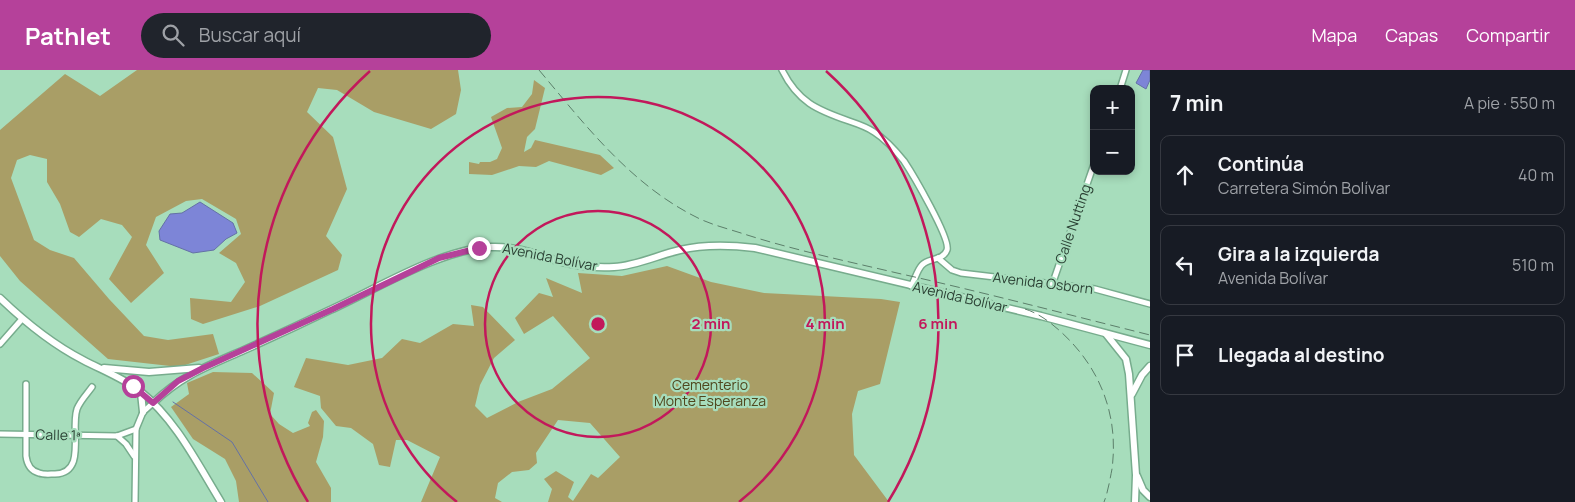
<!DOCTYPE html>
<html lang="es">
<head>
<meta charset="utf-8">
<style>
  :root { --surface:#171b24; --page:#20242c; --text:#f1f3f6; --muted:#9ea1a6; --line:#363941; --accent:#b5419a }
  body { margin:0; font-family:Manrope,sans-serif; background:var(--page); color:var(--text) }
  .controls { position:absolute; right:15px; top:15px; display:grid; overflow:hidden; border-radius:10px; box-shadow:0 2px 8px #0003 }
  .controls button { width:45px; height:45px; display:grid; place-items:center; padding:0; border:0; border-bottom:1px solid var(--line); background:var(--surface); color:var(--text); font:25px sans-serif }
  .stop { position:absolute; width:15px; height:15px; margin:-11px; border:4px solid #b5419a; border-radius:50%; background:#fff }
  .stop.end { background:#b5419a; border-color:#fff; box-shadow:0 1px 5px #0008 }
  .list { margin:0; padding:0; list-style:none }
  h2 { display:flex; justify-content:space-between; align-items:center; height:65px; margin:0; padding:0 20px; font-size:21px }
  h2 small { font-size:16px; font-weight:400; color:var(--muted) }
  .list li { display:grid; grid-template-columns:32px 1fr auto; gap:15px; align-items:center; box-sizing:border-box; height:80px; margin:0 10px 10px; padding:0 10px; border:1px solid var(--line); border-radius:10px }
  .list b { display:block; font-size:19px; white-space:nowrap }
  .list p { margin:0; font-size:16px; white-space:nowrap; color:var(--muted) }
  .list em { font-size:16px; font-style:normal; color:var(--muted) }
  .icon { flex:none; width:28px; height:28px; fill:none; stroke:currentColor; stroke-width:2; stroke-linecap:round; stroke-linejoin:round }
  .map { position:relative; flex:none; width:1150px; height:432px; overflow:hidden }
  header { display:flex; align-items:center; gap:30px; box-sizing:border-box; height:70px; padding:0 25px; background:var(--accent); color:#fff }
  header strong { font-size:24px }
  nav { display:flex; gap:28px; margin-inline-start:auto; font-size:18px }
  .search { width:350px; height:45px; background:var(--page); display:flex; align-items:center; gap:12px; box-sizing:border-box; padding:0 18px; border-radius:28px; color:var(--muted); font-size:19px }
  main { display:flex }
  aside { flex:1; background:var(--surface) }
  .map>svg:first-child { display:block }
  .green { fill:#a99e66 }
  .water { fill:#7d85d7; stroke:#6471a6 }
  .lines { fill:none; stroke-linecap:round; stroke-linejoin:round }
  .stream { stroke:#6471a6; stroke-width:1 }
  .minor-casing { stroke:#77ac8d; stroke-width:8 }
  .major-casing { stroke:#77ac8d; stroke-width:9 }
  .minor { stroke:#fff; stroke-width:5 }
  .major { stroke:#fff; stroke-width:6 }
  .rail { stroke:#5c7f6a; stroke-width:1; stroke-dasharray:10 5; stroke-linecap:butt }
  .route { stroke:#b5419a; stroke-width:6 }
  .ring { fill:none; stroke:#c2185b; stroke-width:2.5 }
  .labels { text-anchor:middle; stroke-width:4.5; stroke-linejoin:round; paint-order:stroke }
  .street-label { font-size:14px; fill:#2b4134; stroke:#a7ddbc }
  .park-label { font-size:14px; fill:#50471e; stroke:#a7ddbc }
  .centre { fill:#c2185b; stroke:#a7ddbc; stroke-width:2.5 }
  .ring-label { font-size:15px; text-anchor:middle; font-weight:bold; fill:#c2185b; stroke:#a7ddbc; stroke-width:4.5; stroke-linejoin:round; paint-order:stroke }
</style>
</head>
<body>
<header>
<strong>Pathlet</strong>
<div class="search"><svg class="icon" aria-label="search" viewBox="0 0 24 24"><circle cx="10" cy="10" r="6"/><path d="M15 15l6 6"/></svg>Buscar aquí</div>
<nav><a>Mapa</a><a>Capas</a><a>Compartir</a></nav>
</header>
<main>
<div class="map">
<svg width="1150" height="432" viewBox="0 0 1150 432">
  <rect width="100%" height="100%" fill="#a7ddbc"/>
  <g class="green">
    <path d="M137 0H458L461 20 456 44 431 59 374 42 337 20 318 18 307 42 333 67 347 119 326 166 342 185 338 200 260 236 203 254 191 249 190 228 231 232 245 212 236 193 219 183 241 164 236 149 202 129 186 131 156 147 146 175 164 203 131 233 109 209 132 167 122 155 101 149 79 167 70 162 60 134 47 112V89L30 85 17 90 11 108 34 170 50 180 74 188 109 229 144 266 168 270 213 264 219 284 179 297 108 289 20 211 0 186V60L65 4 100 26Z"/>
    <path d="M534 10 545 18 535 59 527 67 524 82 531 78 535 70 600 85 614 98 601 105 549 91 536 97 519 96 492 105 469 104V92L479 94 480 92H490L497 89 502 78 491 47 507 38 522 37 532 24Z"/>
    <path d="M667 196 711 212 764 223 881 229 900 232 880 314 858 321 852 344 854 385 889 432H548L552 419 544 409 556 401 574 412 568 427 573 431 591 404 598 408 620 387 590 353 558 350 536 383 537 393 529 400 512 402 498 413 495 428 502 432H421L440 387 407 370H396L390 397 379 395 373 374 351 358 336 356 321 338 320 326 294 317 306 288 348 295 382 288 402 269 420 273 453 254 474 256 471 235 483 237 515 270 494 288 480 315 475 336 487 348 518 332 552 319 590 288 553 246 524 264 515 248 539 223 553 227 546 208 582 223 578 203 622 206Z"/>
    <path d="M213 302 252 303 274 323 270 344 279 354 293 363 310 356 308 353 312 342 316 340 324 351 323 367 316 392 331 418V432H239L236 411 225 389 193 369 171 337 189 324 187 313Z"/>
  </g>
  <g class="water">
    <path d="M1143 0H1150V10L1146 19 1136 13Z"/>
    <path d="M200 132 233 153 237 163 226 169 214 180 193 183 160 170 159 161 170 144 182 143Z"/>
  </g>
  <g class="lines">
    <path class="stream" d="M173 332 232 372 268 432"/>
    <defs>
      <g id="minor">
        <path d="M782 0C798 32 817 40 849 51 858 54 867 57 874 62 885 69 896 81 904 91 912 103 951 169 947 180 943 191 928 188 922 195 917 200 915 210 911 216"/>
        <path d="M1120 19 1126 0"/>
        <path d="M938 188 952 200 961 203 1095 219 1150 234"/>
        <path d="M1052 215 1094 94"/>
        <path d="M0 274 22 249"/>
        <path d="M26 314V386C27 394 31 401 39 403 44 405 50 404 55 404 87 403 70 360 77 339 80 331 87 324 92 317"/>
        <path d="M0 364 117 366 136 359"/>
        <path d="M117 366 126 374 134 386"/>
        <path d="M135 432 136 359 143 342 153 333"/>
      </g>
      <g id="major">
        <path d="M0 228C25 252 52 274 83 290 102 300 123 308 140 321 176 350 197 393 221 432"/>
        <path d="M1106 264 1126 289 1129 304 1136 405 1135 432"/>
        <path d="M104 298 149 302 199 298"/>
        <path d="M141 323 143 342"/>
        <path d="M1132 324 1142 305 1150 296"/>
        <path d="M153 333C182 305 208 296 244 280 273 267 301 254 330 240 377 219 440 179 491 177 515 176 535 184 558 191 576 196 595 198 614 197 636 196 658 185 680 180 705 174 730 175 755 178L1041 246 1150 275"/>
        <path d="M1137 406 1143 420 1150 427"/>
      </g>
    </defs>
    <use href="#minor" class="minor-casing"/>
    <use href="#major" class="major-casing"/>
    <use href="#minor" class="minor"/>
    <use href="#major" class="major"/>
    <g class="rail">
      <path d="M539 0C586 56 631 115 698 148 712 155 729 159 744 164 794 180 846 191 897 203 982 222 1066 244 1150 265"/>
      <path d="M1025 239C1038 243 1050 252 1060 261 1100 297 1119 345 1112 399 1110 409 1108 422 1104 432"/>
    </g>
  </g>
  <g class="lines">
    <path class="route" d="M133 316 153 333 178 311 203 298 333 239 439 188 479 178"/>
  </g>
  <g class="ring">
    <circle cx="598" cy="254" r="113"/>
    <path d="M457 432A227 227 0 1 1 739 432"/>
    <path d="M308 432A340 340 0 0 1 370 1M826 1A340 340 0 0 1 888 432"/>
  </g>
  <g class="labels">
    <g class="street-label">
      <text transform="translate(1073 154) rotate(-71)" y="5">Calle Nutting</text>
      <text transform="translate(550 187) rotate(11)" y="5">Avenida Bolívar</text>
      <text transform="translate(1043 213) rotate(7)" y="5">Avenida Osborn</text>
      <text transform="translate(960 227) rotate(13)" y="5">Avenida Bolívar</text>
      <text transform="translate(58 365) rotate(1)" y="5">Calle 1ª</text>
    </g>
    <g class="park-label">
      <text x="710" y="320">Cementerio<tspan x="710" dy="16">Monte Esperanza</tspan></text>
    </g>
  </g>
  <circle cx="598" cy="254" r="8" class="centre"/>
  <g class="ring-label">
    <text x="711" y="259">2 min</text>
    <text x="825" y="259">4 min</text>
    <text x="938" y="259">6 min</text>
  </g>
</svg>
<div class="controls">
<button>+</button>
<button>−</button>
</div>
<div class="stop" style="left:133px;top:316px"></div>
<div class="stop end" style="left:479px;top:178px"></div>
</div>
<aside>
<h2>7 min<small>A pie · 550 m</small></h2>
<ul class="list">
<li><svg class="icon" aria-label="ahead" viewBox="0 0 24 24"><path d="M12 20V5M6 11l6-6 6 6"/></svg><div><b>Continúa</b><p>Carretera Simón Bolívar</p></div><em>40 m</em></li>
<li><svg class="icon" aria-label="left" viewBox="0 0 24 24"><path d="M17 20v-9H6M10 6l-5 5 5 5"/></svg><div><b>Gira a la izquierda</b><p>Avenida Bolívar</p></div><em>510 m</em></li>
<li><svg class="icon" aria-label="arrive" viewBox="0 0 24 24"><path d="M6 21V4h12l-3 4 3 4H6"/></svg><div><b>Llegada al destino</b></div></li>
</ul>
</aside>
</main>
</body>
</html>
